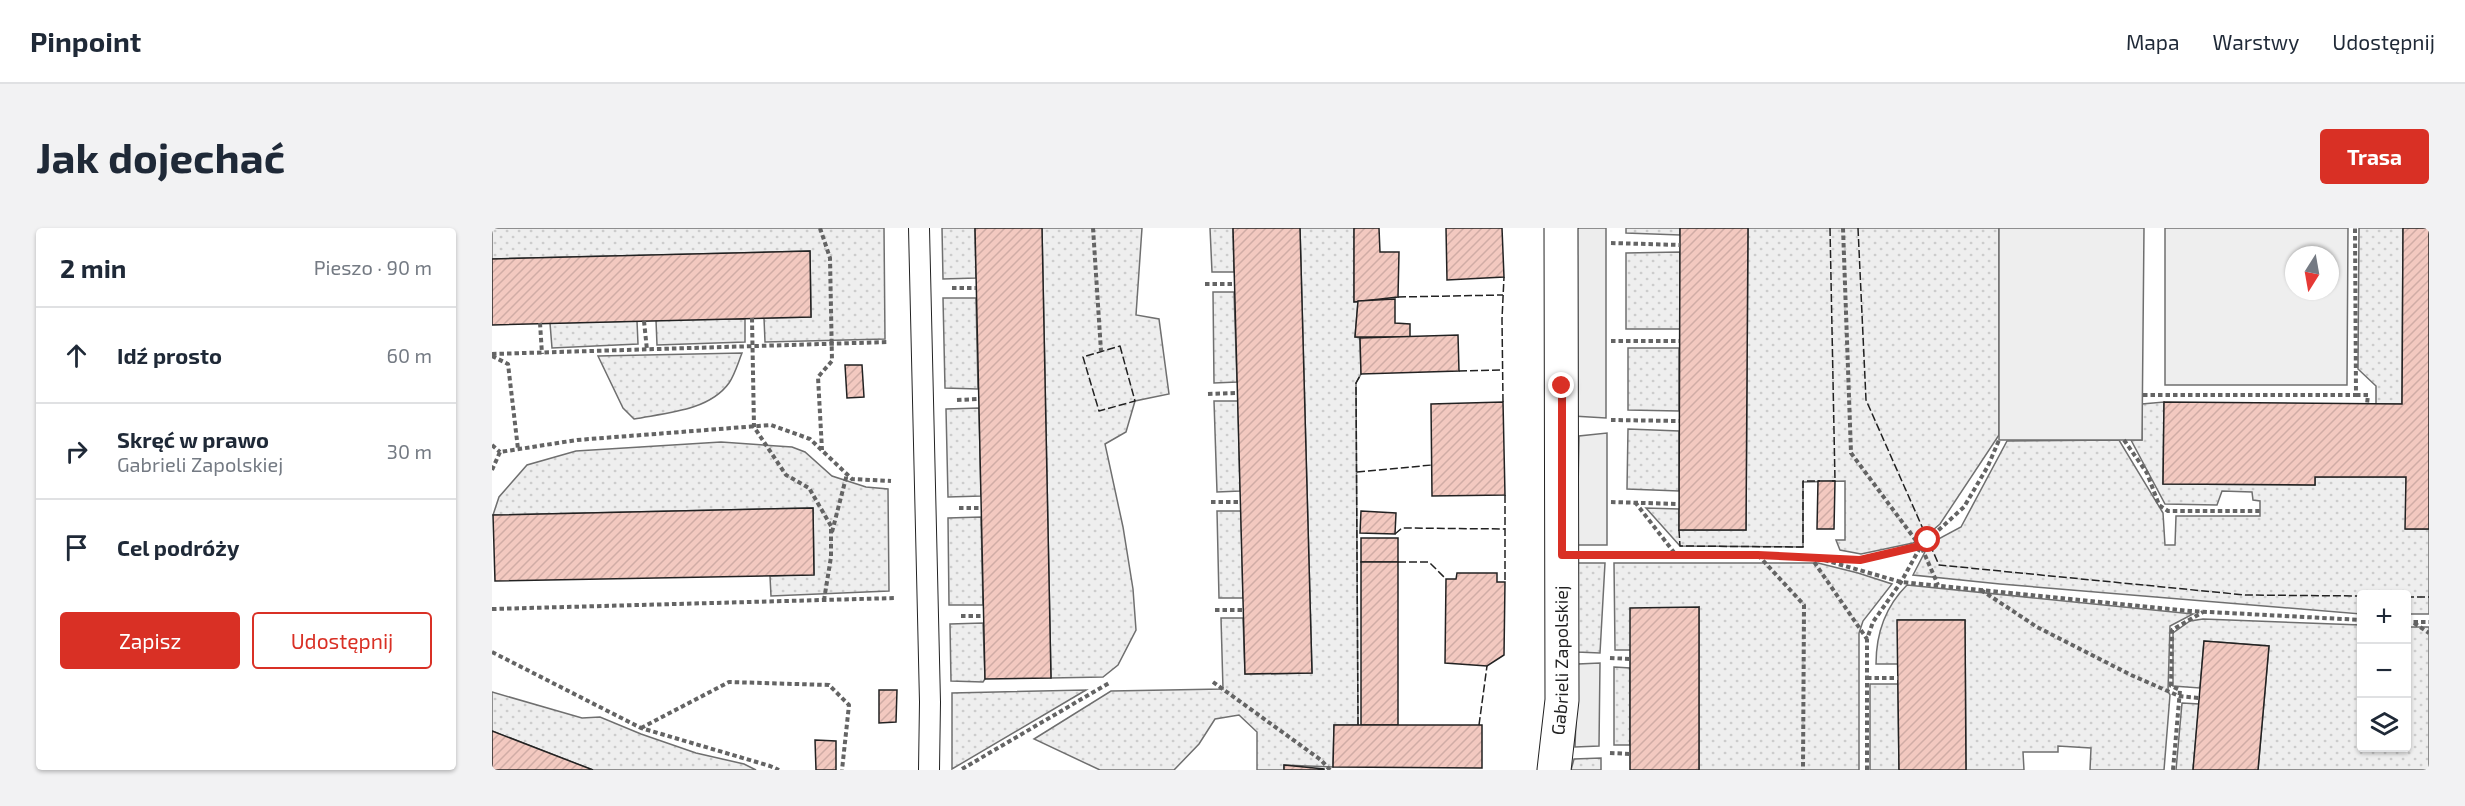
<!DOCTYPE html>
<html lang="pl">
<head>
<meta charset="utf-8">
<style>
  :root { --surface:#fff; --page:#f2f2f3; --text:#1f2937; --muted:#747a83; --line:#e0e1e3; --accent:#d93025 }
  body { margin:0; font-family:"Exo 2",sans-serif; background:var(--page); color:var(--text) }
  .controls { position:absolute; right:18px; bottom:18px; display:grid; overflow:hidden; border-radius:6px; box-shadow:0 2px 4px #0004 }
  .controls button { width:54px; height:54px; display:grid; place-items:center; padding:0; border:0; border-bottom:2px solid var(--line); background:var(--surface); color:var(--text); font:30px sans-serif }
  .compass { position:absolute; left:1793px; top:18px; width:54px; height:54px; border-radius:50%; background:var(--surface); box-shadow:0 2px 4px #0004; rotate:191deg }
  .stop { position:absolute; width:18px; height:18px; margin:-14px; border:4px solid #d93025; border-radius:50%; background:#fff }
  .stop.end { background:#d93025; border-color:#fff; box-shadow:0 2px 6px #0008 }
  .list { margin:0; padding:0; list-style:none }
  h2 { display:flex; justify-content:space-between; align-items:center; height:78px; margin:0; padding:0 24px; font-size:26px }
  h2 small { font-size:20px; font-weight:400; color:var(--muted) }
  .list li { display:grid; grid-template-columns:39px 1fr auto; gap:18px; align-items:center; box-sizing:border-box; height:96px; padding:0 24px; border-top:2px solid var(--line) }
  .list b { display:block; font-size:22px; white-space:nowrap }
  .list p { margin:0; font-size:20px; white-space:nowrap; color:var(--muted) }
  .list em { font-size:20px; font-style:normal; color:var(--muted) }
  .actions { display:flex; gap:12px; padding:18px 24px }
  .actions a { flex:1; padding:14px 0; border:2px solid var(--accent); border-radius:6px; text-align:center; font-size:21px; color:var(--accent) }
  .actions .main { background:var(--accent); color:#fff }
  .icon { flex:none; width:33px; height:33px; fill:none; stroke:currentColor; stroke-width:2; stroke-linecap:round; stroke-linejoin:round }
  .map { position:relative; flex:none; width:1937px; height:542px; overflow:hidden; border-radius:6px }
  header { display:flex; align-items:center; gap:36px; box-sizing:border-box; height:84px; padding:0 30px; background:var(--surface); border-bottom:2px solid var(--line) }
  header strong { font-size:28px }
  nav { display:flex; gap:33px; margin-inline-start:auto; font-size:21px }
  .intro { display:flex; align-items:center; justify-content:space-between; box-sizing:border-box; height:144px; padding:0 36px }
  h1 { margin:0; font-size:42px }
  .button { padding:15px 27px; border-radius:6px; background:var(--accent); color:#fff; font-size:21px; font-weight:700 }
  main { display:flex; gap:36px; padding:0 36px }
  aside { flex:1; background:var(--surface); border-radius:6px; box-shadow:0 2px 4px #0004 }
  .map>svg:first-child { display:block }
  .green { fill:url(#green-dots); stroke:#6f6f6f; stroke-width:1.5 }
  .pitch { fill:#eee; stroke:#6f6f6f; stroke-width:1.5; fill-rule:evenodd }
  .parking { fill:#ededed; stroke:#6f6f6f; stroke-width:1.5 }
  .building { fill:url(#building-hatch); stroke:#222; stroke-width:1.5 }
  .lines { fill:none; stroke-linecap:round; stroke-linejoin:round }
  .lane-casing { stroke:#222; stroke-width:22 }
  .street-casing { stroke:#222; stroke-width:35 }
  .path { stroke:#646464; stroke-width:4; stroke-dasharray:4.5 3; stroke-linecap:butt }
  .lane { stroke:#fff; stroke-width:20 }
  .street { stroke:#fff; stroke-width:33 }
  .fence { stroke:#222; stroke-width:1.5; stroke-dasharray:8 3; stroke-linecap:butt }
  .route { stroke:#d93025; stroke-width:8 }
  .labels { text-anchor:middle; stroke-width:4.5; stroke-linejoin:round; paint-order:stroke }
  .street-label { font-size:18px; fill:#222; stroke:#fff }
</style>
</head>
<body>
<header>
<strong>Pinpoint</strong>
<nav><a>Mapa</a><a>Warstwy</a><a>Udostępnij</a></nav>
</header>
<div class="intro"><h1>Jak dojechać</h1><a class="button">Trasa</a></div>
<main>
<aside>
<h2>2 min<small>Pieszo · 90 m</small></h2>
<ul class="list">
<li><svg class="icon" aria-label="ahead" viewBox="0 0 24 24"><path d="M12 20V5M6 11l6-6 6 6"/></svg><div><b>Idź prosto</b></div><em>60 m</em></li>
<li><svg class="icon" aria-label="right" viewBox="0 0 24 24"><path d="M7 20v-9h11M14 6l5 5-5 5"/></svg><div><b>Skręć w prawo</b><p>Gabrieli Zapolskiej</p></div><em>30 m</em></li>
<li><svg class="icon" aria-label="arrive" viewBox="0 0 24 24"><path d="M6 21V4h12l-3 4 3 4H6"/></svg><div><b>Cel podróży</b></div></li>
</ul>
<div class="actions"><a class="main">Zapisz</a><a>Udostępnij</a></div>
</aside>
<div class="map">
<svg width="1937" height="542" viewBox="0 0 1937 542">
  <defs>
    <pattern id="green-dots" width="8" height="8" patternUnits="userSpaceOnUse" patternTransform="scale(1.5)"><rect width="8" height="8" fill="#eee"/><path d="M2 2h.1M6 6h.1" fill="none" stroke="#ccc" stroke-width="1.8" stroke-linecap="round"/></pattern>
    <pattern id="building-hatch" width="6" height="6" patternUnits="userSpaceOnUse" patternTransform="scale(1.5)"><rect width="6" height="6" fill="#f3c9c0"/><path d="M-1 1l2-2M0 6l6-6M5 7l2-2" fill="none" stroke="#d0aca5"/></pattern>
  </defs>
  <rect width="100%" height="100%" fill="#fff"/>
  <g class="green">
    <path d="M0 0H392L393 111 273 114 272 90 319 89 318 23 0 31Z"/>
    <path d="M450 0H483L484 50 451 51Z"/>
    <path d="M550 0H650L644 87 667 91 677 166 643 173 634 204 613 216 631 299 641 361 644 402 626 437 611 449 559 450Z"/>
    <path d="M718 0H741L742 44H720Z"/>
    <path d="M808 0H862V74H866L863 109 868 110 869 146 864 155 866 497H842L841 539 792 537V542H765V504L747 487 723 491 707 516 682 542H608L542 511 619 463 731 461 729 390H751L753 446 820 445Z"/>
    <path d="M1134 0H1188V7L1134 5Z"/>
    <path d="M1256 0H1507V207L1448 296 1434 308 1421 315 1369 326 1348 322 1344 312H1353V253L1311 254V319L1188 318 1154 280 1187 281V302H1254Z"/>
    <path d="M1867 0H1911L1910 176H1884V158L1866 141Z"/>
    <path d="M1188 24V101H1134V25Z"/>
    <path d="M721 64H742L745 154 722 155Z"/>
    <path d="M451 70H484L486 161 453 160Z"/>
    <path d="M253 91V114L165 117 164 92Z"/>
    <path d="M145 93 146 116 60 120 58 95Z"/>
    <path d="M1136 120H1187V183L1136 182Z"/>
    <path d="M250 125C246 135 243 146 237 155 217 183 173 185 142 191L131 180 106 128Z"/>
    <path d="M722 173H746L748 263 725 264Z"/>
    <path d="M1672 174 1671 256 1823 257V249H1914V301H1937V386H1915L1914 367H1870L1869 386 1508 356 1421 347 1437 316 1469 299 1515 213 1627 212 1671 285 1673 317H1683L1684 288H1768V273L1761 272 1760 264 1730 263 1725 277 1673 276 1639 212H1650V176Z"/>
    <path d="M487 180 489 268 456 269 454 181Z"/>
    <path d="M1136 201 1187 203V263L1135 261Z"/>
    <path d="M229 214 300 219 313 224 340 248 374 259 396 261 397 363 279 368 278 348 322 346 321 280 1 287 7 269 35 237 84 223Z"/>
    <path d="M725 283H749L751 370H727Z"/>
    <path d="M489 289 491 377H457L456 290Z"/>
    <path d="M1084 335H1113L1108 425 1085 424Z"/>
    <path d="M1122 335H1326L1366 345 1400 356 1371 393 1367 405V542H1207V379L1138 422H1123Z"/>
    <path d="M1415 357 1701 386 1678 398 1676 463 1678 467 1672 542H1598L1599 520 1566 518V524H1531L1532 542H1474L1473 392H1406V436H1384C1384 406 1394 378 1415 357Z"/>
    <path d="M1711 391 1869 397 1870 520H1914L1915 399H1937V542H1766L1777 418 1712 413 1708 460 1681 458V405L1698 393Z"/>
    <path d="M491 395 493 451 491 454 459 453 458 396Z"/>
    <path d="M1122 439 1138 440V517H1122Z"/>
    <path d="M1378 456H1406L1407 542H1378Z"/>
    <path d="M594 462 460 541V465Z"/>
    <path d="M0 464 90 490 108 489 149 506 204 525 252 536 264 542H101L0 503Z"/>
    <path d="M1690 475 1707 476 1701 542H1684Z"/>
    <path d="M1109 530V542H1079L1082 531Z"/>
  </g>
  <g class="pitch">
    <path d="M1507 0H1652L1650 212H1507Z"/>
    <path d="M1673 0H1856L1855 157H1673ZM1802 27H1838V63H1802Z"/>
  </g>
  <g class="parking">
    <path d="M1079 0H1114V190L1081 188Z"/>
    <path d="M1115 205V317H1085L1087 208Z"/>
    <path d="M1108 435 1107 518 1083 519 1086 436Z"/>
  </g>
  <g class="building">
    <path d="M483 0H550L559 450 493 451Z"/>
    <path d="M741 0H808L820 445 753 446Z"/>
    <path d="M862 0H887L888 24H907L906 69 862 74Z"/>
    <path d="M954 0H1010L1012 49 955 52Z"/>
    <path d="M1188 0H1256L1254 302H1187Z"/>
    <path d="M1911 0H1937V301H1913L1914 249H1823V257L1671 256 1672 174 1910 176Z"/>
    <path d="M318 23 319 89 0 97V31Z"/>
    <path d="M903 71V95L918 96V109H863L866 73Z"/>
    <path d="M966 107 967 143 869 146 868 110Z"/>
    <path d="M353 137H370L372 169 355 170Z"/>
    <path d="M1011 174 1013 267 940 268 939 176Z"/>
    <path d="M1326 253H1343L1342 301H1325Z"/>
    <path d="M321 280 322 347 3 353 1 287Z"/>
    <path d="M869 283 904 285 903 306 868 305Z"/>
    <rect x="869" y="310" width="37" height="24"/>
    <rect x="869" y="334" width="37" height="163"/>
    <path d="M965 345H1005V354H1013L1012 427 995 438 953 435 954 351H964Z"/>
    <path d="M1207 379V542H1138V380Z"/>
    <path d="M1405 392H1473L1474 542H1407Z"/>
    <path d="M1712 413 1777 418 1766 542H1701Z"/>
    <path d="M387 462H405L404 494 387 495Z"/>
    <path d="M842 497H990V540L841 539Z"/>
    <path d="M0 503 101 542H0Z"/>
    <path d="M323 512 344 513V542H324Z"/>
    <path d="M792 537 832 541V542H792Z"/>
  </g>
  <g class="lines">
    <defs>
      <path id="lane" d="M427 0 438 474 437 542"/>
      <g id="street">
        <path id="s1" d="M1062 542 1070 472 1069 0"/>
      </g>
    </defs>
    <use href="#lane" class="lane-casing"/>
    <use href="#street" class="street-casing"/>
    <g class="path">
      <path d="M328 0 338 30 340 133 326 149 330 222"/>
      <path d="M601 0 609 123"/>
      <path d="M1351 0 1359 225 1428 318"/>
      <path d="M1119 15 1188 17"/>
      <path d="M713 56H742"/>
      <path d="M460 60H484"/>
      <path d="M260 90 262 199 294 247 317 260 339 298V329L332 372"/>
      <path d="M152 93 155 122"/>
      <path d="M48 95 50 126"/>
      <path d="M1119 113H1187"/>
      <path d="M0 126 397 114"/>
      <path d="M0 128 16 136 26 221"/>
      <path d="M716 166 745 165"/>
      <path d="M1651 167H1864L1863 0"/>
      <path d="M1864 167H1876L1875 176"/>
      <path d="M465 172 487 171"/>
      <path d="M1119 192 1187 193"/>
      <path d="M1632 212 1655 245 1667 277 1676 283H1768"/>
      <path d="M0 217 8 224"/>
      <path d="M0 242 8 224 85 212 279 197 318 211 360 251 399 253"/>
      <path d="M719 274H748"/>
      <path d="M1119 274 1187 276"/>
      <path d="M1143 274 1184 327"/>
      <path d="M467 280H489"/>
      <path d="M340 304 355 246"/>
      <path d="M1109 327 1318 328"/>
      <path d="M1266 327 1312 377 1311 542"/>
      <path d="M1318 328 1409 354 1698 383 1870 392"/>
      <path d="M1318 328 1375 411"/>
      <path d="M1328 329 1368 332 1429 318 1446 357"/>
      <path d="M1489 362 1545 399 1639 447 1687 468 1707 470"/>
      <path d="M0 381 404 370"/>
      <path d="M723 382H751"/>
      <path d="M469 388H491"/>
      <path d="M1914 394H1937"/>
      <path d="M1922 395 1937 405"/>
      <path d="M0 424 149 500 278 538 287 542"/>
      <path d="M1118 430 1138 431"/>
      <path d="M1375 450H1406"/>
      <path d="M721 454 829 532 838 542"/>
      <path d="M149 500 237 454 337 457 357 477 350 542"/>
      <path d="M1118 525 1139 526"/>
      <path d="M470 541 617 455"/>
      <path d="M1375 542V411L1381 394 1409 354 1429 318 1472 279 1496 238 1507 212"/>
      <path d="M1681 542 1688 462 1679 458 1680 402 1711 384"/>
    </g>
    <use href="#lane" class="lane"/>
    <use href="#street" class="street"/>
    <g class="fence">
      <path d="M1338 0 1343 253H1340"/>
      <path d="M1366 0 1374 172 1447 337 1753 367 1870 368"/>
      <path d="M906 69 1011 67"/>
      <path d="M628 118 643 173 607 183 591 129Z"/>
      <path d="M967 143 1011 142"/>
      <path d="M1011 174 1010 91 1012 49"/>
      <path d="M865 244 940 237"/>
      <path d="M1013 267V354"/>
      <path d="M1187 302 1188 318 1311 319V253H1328"/>
      <path d="M903 306 910 300 1013 301"/>
      <path d="M906 334H937L954 351"/>
      <path d="M1914 369H1937"/>
      <path d="M866 497 864 155 869 146"/>
      <path d="M987 497 995 438"/>
    </g>
  </g>
  <g class="lines">
    <path class="route" d="M1070 158V327H1266L1368 332 1428 318 1436 312"/>
  </g>
  <g class="labels">
    <g class="street-label">
      <text dy="6" stroke="none"><textPath href="#s1" startOffset="110">Gabrieli Zapolskiej</textPath></text>
    </g>
  </g>
</svg>
<div class="controls">
<button>+</button>
<button>−</button>
<button><svg class="icon" aria-label="layers" viewBox="0 0 24 24"><path d="M12 4l9 5-9 5-9-5zM3 14l9 5 9-5"/></svg></button>
</div>
<svg class="compass" viewBox="-18 -18 36 36"><path d="M0-13l5 13h-10z" fill="#e53935"/><path d="M0 13l5-13h-10z" fill="#747a83"/></svg>
<div class="stop" style="left:1436px;top:312px"></div>
<div class="stop end" style="left:1070px;top:158px"></div>
</div>
</main>
</body>
</html>
